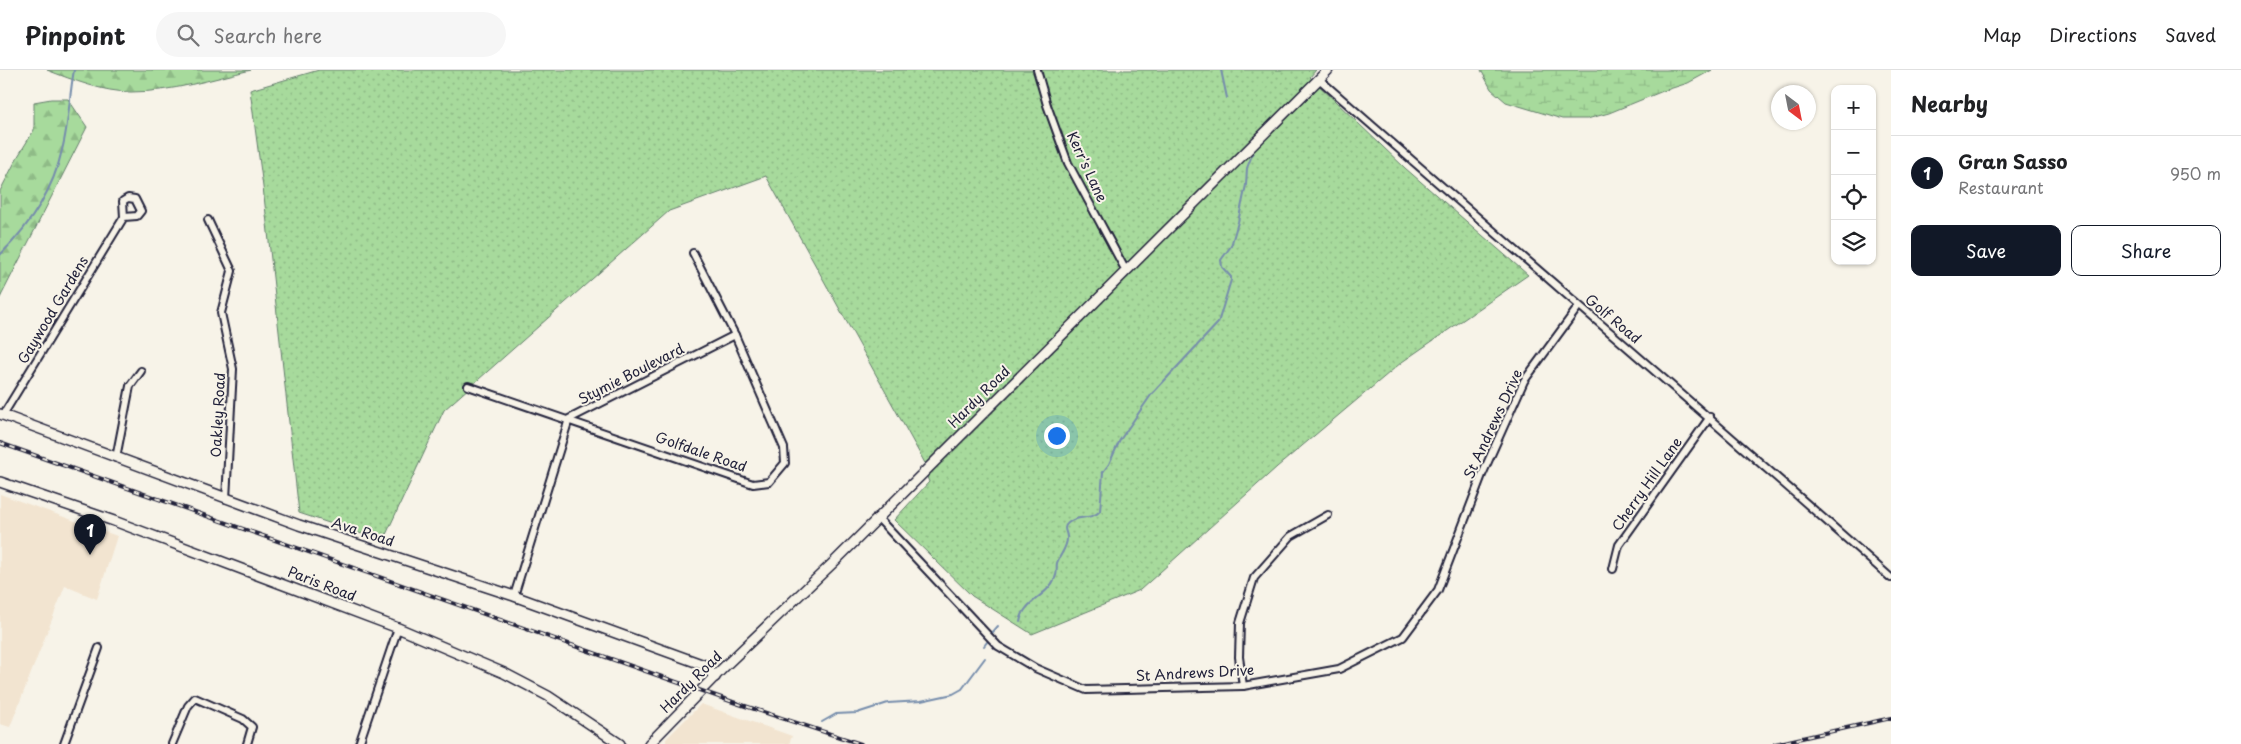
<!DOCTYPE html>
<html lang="en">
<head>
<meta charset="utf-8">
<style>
  :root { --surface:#fff; --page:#f6f6f6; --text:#202124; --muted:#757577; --line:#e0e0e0; --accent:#111827 }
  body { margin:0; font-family:"Playpen Sans",sans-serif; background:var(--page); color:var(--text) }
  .controls { position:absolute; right:15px; top:15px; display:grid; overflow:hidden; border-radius:10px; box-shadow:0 1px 4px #0004 }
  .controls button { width:45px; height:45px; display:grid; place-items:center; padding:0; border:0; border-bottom:1px solid var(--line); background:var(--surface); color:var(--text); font:25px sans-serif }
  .compass { position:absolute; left:1771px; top:15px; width:45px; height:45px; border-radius:50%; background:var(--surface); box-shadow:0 1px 4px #0004; rotate:148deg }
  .you { position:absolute; left:1056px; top:365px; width:18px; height:18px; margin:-12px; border:4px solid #fff; border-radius:50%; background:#1a73e8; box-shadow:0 0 0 8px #1a73e833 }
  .badge { display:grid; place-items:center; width:32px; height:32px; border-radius:50%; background:var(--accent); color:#fff; font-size:16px; font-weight:700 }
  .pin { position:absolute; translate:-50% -41px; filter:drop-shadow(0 1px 2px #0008) }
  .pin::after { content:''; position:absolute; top:26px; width:18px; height:15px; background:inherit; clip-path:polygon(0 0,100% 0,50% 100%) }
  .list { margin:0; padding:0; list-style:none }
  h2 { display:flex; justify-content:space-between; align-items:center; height:65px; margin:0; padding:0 20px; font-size:21px }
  h2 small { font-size:16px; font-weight:400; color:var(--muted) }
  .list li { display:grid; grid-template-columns:32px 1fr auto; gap:15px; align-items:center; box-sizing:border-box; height:75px; padding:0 20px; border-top:1px solid var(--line) }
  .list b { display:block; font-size:19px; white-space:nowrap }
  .list p { margin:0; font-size:16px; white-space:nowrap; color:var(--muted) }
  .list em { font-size:16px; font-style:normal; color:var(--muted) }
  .actions { display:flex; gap:10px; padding:15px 20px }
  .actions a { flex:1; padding:11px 0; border:1px solid var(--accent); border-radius:10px; text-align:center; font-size:18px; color:var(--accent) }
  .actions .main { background:var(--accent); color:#fff }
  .icon { flex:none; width:28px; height:28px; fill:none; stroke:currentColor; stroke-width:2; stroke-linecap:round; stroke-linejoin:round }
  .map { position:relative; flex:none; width:1891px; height:674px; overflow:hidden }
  header { display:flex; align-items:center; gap:30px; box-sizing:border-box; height:70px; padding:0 25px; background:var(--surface); border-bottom:1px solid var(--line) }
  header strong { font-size:24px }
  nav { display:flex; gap:28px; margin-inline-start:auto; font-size:18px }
  .search { width:350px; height:45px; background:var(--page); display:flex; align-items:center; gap:12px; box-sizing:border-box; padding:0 18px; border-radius:28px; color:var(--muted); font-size:19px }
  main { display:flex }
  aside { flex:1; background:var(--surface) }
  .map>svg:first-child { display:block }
  .built { fill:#f2e4d0 }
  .grass { fill:url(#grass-dots); stroke:#647e6c }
  .forest { fill:url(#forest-firs); stroke:#647e6c }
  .wetland { fill:url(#wetland-marsh); stroke:#647e6c }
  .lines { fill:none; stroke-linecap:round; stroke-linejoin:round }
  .stream { stroke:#768dac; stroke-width:2 }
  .street-casing { stroke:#22223b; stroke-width:10 }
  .secondary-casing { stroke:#22223b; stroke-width:12 }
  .street { stroke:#f7f3e8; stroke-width:6 }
  .secondary { stroke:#f7f3e8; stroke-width:9 }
  .rail-casing { stroke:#22223b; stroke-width:4 }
  .rail { stroke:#f7f3e8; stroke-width:2; stroke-dasharray:5.5; stroke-linecap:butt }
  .labels { text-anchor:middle; stroke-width:4; stroke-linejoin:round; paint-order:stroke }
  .street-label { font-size:14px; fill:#22223b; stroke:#f7f3e8 }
</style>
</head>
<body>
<header>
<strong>Pinpoint</strong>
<div class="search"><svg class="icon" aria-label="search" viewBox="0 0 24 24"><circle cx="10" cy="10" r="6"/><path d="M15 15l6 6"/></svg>Search here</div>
<nav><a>Map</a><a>Directions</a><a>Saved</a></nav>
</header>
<main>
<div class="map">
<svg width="1891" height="674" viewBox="0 0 1891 674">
  <defs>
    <pattern id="grass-dots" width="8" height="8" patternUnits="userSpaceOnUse" patternTransform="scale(1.25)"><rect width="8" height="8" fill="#a7da9c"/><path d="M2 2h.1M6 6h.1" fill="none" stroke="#8fbb87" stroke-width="1.8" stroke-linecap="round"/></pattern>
    <pattern id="forest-firs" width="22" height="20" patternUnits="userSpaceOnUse" patternTransform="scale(1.25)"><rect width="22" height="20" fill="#a7da9c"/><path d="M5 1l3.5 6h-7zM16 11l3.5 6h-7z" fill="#8fbb87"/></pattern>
    <pattern id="wetland-marsh" width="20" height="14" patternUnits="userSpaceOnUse" patternTransform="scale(1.25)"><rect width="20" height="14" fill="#a7da9c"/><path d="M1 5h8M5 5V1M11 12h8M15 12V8" fill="none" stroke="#8fbb87"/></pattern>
  </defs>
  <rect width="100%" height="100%" fill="#f7f3e8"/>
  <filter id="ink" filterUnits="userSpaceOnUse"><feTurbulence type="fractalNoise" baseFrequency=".02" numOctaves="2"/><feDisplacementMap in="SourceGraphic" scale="10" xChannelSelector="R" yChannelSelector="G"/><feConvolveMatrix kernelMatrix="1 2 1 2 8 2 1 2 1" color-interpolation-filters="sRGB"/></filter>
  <g filter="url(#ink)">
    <g class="built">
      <path d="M0 424 117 466 97 529 65 516 10 657 0 654Z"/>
      <path d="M701 634 792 666 789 674H666V669Z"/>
    </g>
    <path class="grass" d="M319 0H1316L1310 7 1405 98 1528 205 1402 292 1277 397 1140 520 1032 564 972 526 894 450 929 412 923 397 926 395 766 106 669 141 444 340 383 471 299 443 263 117 250 20Z"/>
    <g class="forest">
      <path d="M47 0H251C212 9 172 22 131 22 103 22 73 10 47 0Z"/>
      <path d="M51 29H68L87 57 0 228V121L17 88 34 60V32Z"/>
    </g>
    <path class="wetland" d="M1481 0H1712L1688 13 1663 21 1609 43 1587 49H1562L1506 32 1491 19Z"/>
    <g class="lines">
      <g class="stream">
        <path d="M1221 0 1227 28"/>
        <path d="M0 185C29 156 53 121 62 80 69 54 69 27 74 0"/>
        <path d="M1020 552C1024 530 1047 527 1055 508 1058 503 1056 498 1057 493 1060 484 1068 477 1067 467 1067 462 1062 458 1068 453 1078 444 1091 451 1100 441L1103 402 1109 394 1120 370 1151 325 1218 253 1231 210V207L1222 197 1221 190 1231 176 1238 152 1246 115 1247 98 1254 80"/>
        <path d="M992 563 998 556"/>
        <path d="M984 576 987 572"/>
        <path d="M822 652 836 644 857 643 888 633 921 631 953 624 962 619 985 588"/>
      </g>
      <defs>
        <g id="street">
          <path d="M1037 0 1047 35 1068 93 1126 201"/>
          <path d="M1319 9C1509 176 1702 340 1891 508"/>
          <path d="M208 150 232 201 221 243 233 299 226 429"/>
          <path d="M468 316 753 414 769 412 785 393 784 378 735 265 693 183"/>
          <path d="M3 345 124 147 123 131 128 128 135 129 141 141 137 146 124 147"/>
          <path d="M116 388 130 316 141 301"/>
          <path d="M877 447 998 576 1035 598 1086 620 1243 616 1339 599 1403 567 1438 520 1482 405 1524 311 1579 236"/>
          <path d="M1613 499 1619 475 1710 347"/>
          <path d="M514 526 569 349 735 265"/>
          <path d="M1243 616 1239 587 1240 553 1254 508 1291 466 1328 445"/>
          <path d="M64 674 99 578"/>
          <path d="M172 674 188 636 195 628 243 649 252 657 247 674"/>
          <path d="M359 674 398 558"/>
        </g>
        <g id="secondary">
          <path d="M0 344 299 455 514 526 704 595 715 607"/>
          <path d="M0 412 114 451 398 558 504 603 548 626 620 674"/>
          <path d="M649 674 722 599 835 491 1328 0"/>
        </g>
      </defs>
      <use href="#street" class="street-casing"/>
      <use href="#secondary" class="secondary-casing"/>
      <use href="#street" class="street"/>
      <use href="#secondary" class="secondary"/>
      <defs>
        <g id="rail">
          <path d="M0 373 733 632 861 674"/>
          <path d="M1775 674 1891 648"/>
        </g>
      </defs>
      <use href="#rail" class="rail-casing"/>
      <use href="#rail" class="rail"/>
    </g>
  </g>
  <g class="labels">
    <g class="street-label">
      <text transform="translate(1087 97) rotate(65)" y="5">Kerr's Lane</text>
      <text transform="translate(53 240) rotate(-59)" y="5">Gaywood Gardens</text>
      <text transform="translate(1613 249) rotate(40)" y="5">Golf Road</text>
      <text transform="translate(631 304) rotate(-27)" y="5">Stymie Boulevard</text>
      <text transform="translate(979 327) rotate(-45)" y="5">Hardy Road</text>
      <text transform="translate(218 345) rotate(-87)" y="5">Oakley Road</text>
      <text transform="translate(1493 354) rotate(-65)" y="5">St Andrews Drive</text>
      <text transform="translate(701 382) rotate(19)" y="5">Golfdale Road</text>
      <text transform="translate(1647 414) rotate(-55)" y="5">Cherry Hill Lane</text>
      <text transform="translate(363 462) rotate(18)" y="5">Ava Road</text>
      <text transform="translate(322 514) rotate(21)" y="5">Paris Road</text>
      <text transform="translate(1195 603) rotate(-3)" y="5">St Andrews Drive</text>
      <text transform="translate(691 612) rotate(-45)" y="5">Hardy Road</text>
    </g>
  </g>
</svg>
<div class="controls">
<button>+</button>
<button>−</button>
<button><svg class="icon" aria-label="locate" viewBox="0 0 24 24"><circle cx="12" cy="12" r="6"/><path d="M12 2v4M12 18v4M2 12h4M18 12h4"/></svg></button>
<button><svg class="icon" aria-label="layers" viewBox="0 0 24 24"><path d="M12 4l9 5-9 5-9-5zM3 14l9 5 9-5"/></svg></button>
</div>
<svg class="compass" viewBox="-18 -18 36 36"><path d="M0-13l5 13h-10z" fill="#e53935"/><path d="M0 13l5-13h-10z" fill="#757577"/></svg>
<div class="you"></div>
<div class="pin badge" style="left:90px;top:485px">1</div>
</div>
<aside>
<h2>Nearby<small></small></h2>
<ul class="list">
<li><span class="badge">1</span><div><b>Gran Sasso</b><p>Restaurant</p></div><em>950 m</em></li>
</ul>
<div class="actions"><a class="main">Save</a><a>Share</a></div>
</aside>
</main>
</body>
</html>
